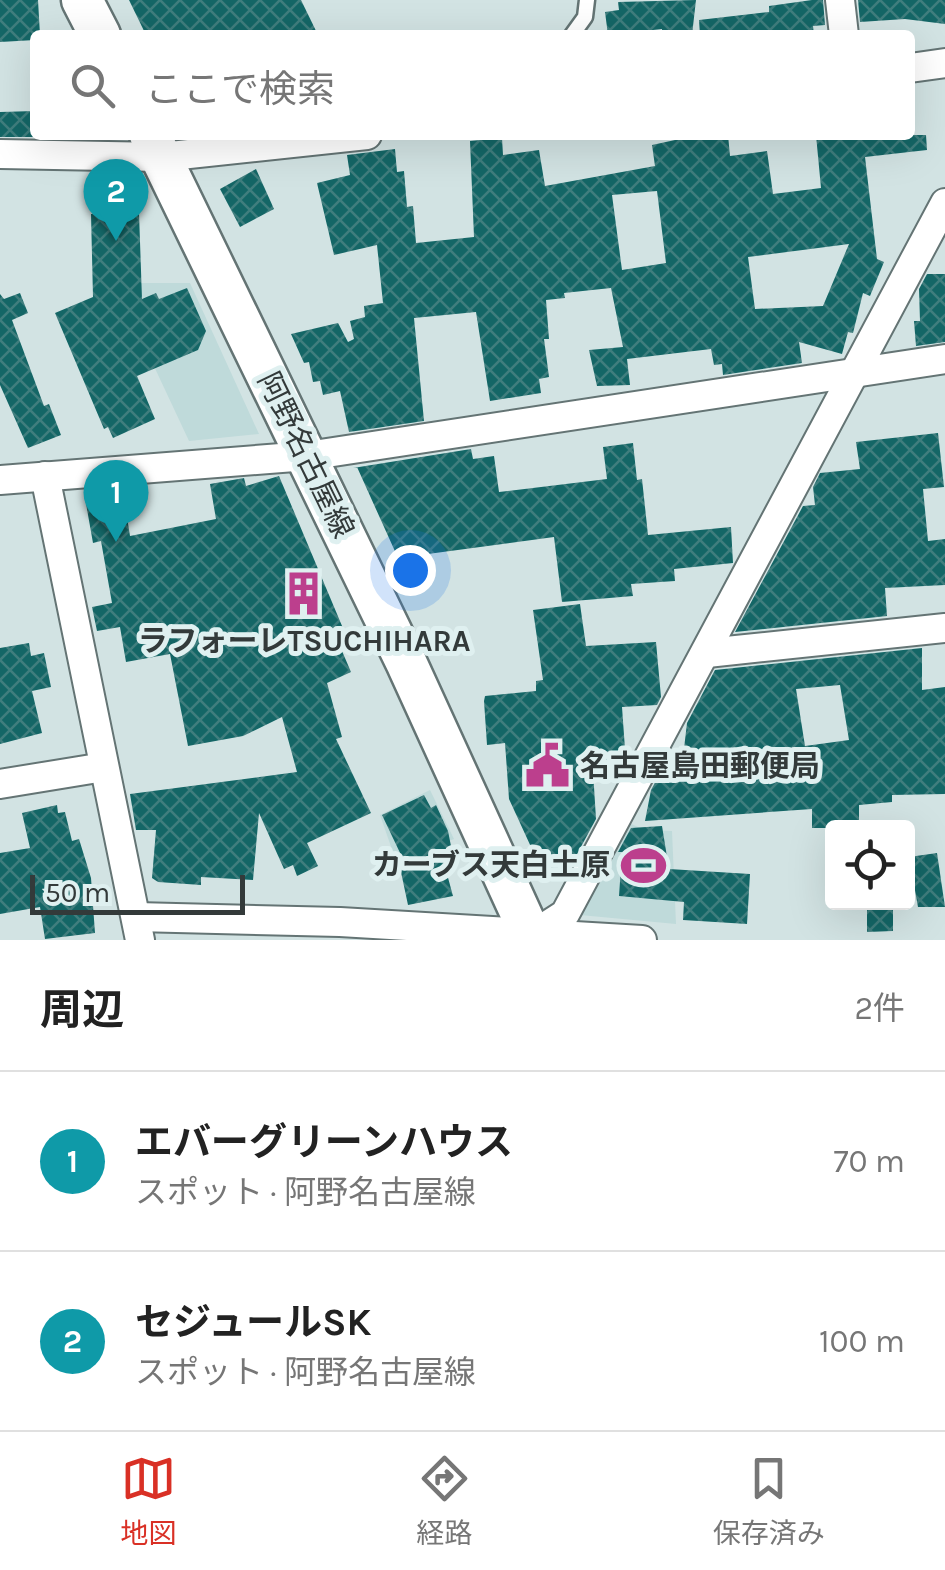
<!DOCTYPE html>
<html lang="ja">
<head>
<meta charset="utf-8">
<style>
  :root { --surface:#fff; --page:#f2f2f2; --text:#222; --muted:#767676; --line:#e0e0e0; --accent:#d93025 }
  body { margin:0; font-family:Karla,"Noto Sans JP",sans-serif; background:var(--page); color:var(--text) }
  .controls { position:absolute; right:30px; bottom:30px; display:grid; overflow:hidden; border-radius:10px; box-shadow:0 10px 40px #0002 }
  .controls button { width:90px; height:90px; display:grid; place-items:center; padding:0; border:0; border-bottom:2px solid var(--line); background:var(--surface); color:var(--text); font:50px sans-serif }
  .scale { position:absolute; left:30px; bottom:25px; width:215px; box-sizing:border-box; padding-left:10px; border:5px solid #333a3a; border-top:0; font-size:28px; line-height:35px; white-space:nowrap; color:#333a3a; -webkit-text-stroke:8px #dff0f0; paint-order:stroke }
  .you { position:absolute; left:410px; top:570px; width:35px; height:35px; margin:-25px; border:8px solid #fff; border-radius:50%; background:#1a73e8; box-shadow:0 0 0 15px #1a73e833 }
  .badge { display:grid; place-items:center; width:65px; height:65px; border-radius:50%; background:var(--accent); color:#fff; font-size:32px; font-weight:700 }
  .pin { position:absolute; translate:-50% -82px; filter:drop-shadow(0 2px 5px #0008) }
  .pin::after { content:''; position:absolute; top:52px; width:35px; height:30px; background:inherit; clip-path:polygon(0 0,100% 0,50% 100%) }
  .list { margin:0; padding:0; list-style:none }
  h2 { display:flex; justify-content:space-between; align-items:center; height:130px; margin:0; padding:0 40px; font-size:42px }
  h2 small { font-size:32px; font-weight:400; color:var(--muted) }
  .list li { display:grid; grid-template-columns:65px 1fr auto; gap:30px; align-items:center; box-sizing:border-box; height:180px; padding:0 40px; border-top:2px solid var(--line) }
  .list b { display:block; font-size:38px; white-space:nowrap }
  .list p { margin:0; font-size:32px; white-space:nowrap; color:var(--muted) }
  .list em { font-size:32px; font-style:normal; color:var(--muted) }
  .icon { flex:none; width:55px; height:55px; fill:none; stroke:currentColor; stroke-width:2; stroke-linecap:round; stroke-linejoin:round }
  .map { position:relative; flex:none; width:945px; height:940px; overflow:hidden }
  .search { position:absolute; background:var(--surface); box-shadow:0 10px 40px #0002; left:30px; right:30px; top:30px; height:110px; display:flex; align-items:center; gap:25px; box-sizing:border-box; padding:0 35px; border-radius:10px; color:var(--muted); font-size:38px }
  .sheet { height:490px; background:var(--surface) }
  nav { display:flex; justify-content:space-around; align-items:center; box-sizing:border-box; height:140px; border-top:2px solid var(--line); background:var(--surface); font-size:28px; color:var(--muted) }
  nav a { display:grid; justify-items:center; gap:5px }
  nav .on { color:var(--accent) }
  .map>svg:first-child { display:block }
  .built { fill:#bfdada }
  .building { fill:url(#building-cross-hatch); fill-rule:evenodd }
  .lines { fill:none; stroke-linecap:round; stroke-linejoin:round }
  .lane-casing { stroke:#647474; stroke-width:19 }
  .street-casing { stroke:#647474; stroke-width:32 }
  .secondary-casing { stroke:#647474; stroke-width:45 }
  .lane { stroke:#fff; stroke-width:14 }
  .street { stroke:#fff; stroke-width:28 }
  .secondary { stroke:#fff; stroke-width:40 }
  .labels { text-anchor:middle; stroke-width:10; stroke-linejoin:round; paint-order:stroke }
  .street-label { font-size:30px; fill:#333a3a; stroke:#dff0f0 }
  .poi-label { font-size:30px; font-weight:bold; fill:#333a3a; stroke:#dff0f0 }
</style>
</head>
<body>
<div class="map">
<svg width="945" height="940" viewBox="0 0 945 940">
  <defs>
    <pattern id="building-cross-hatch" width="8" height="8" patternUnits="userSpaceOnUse" patternTransform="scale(2.5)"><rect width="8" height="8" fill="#146666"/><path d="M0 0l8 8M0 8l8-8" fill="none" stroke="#407e7e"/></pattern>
  </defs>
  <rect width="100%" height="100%" fill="#d2e3e3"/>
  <g class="built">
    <path d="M115 283H190L259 434 189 441Z"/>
    <path d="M430 790 454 839 396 861 380 815Z"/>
    <path d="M629 823 645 830 672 831 676 924 580 915Z"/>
  </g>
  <g class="building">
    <path d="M0 0H38L40 35H35V40L0 42Z"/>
    <path d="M129 0H301L318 35H146Z"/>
    <path d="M696 0 692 35H662V29L608 35 605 12 619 10 618 2Z"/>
    <path d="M812 0H823L825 25 813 26 814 35H700L699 20 769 12V6Z"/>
    <path d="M858 0H945V24L905 19 860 22Z"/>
    <path d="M35 111V137H0V112Z"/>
    <path d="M698 135H728L730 156 767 151 773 194 821 188 816 135H926L927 150 865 157 877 259 884 262 870 296 863 293 853 333 848 332 842 354 799 342 802 363 723 375 722 364 714 365 711 349 627 359 630 385 597 386 589 350 623 347 611 288 564 293 565 298 546 300 549 339H544L549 377 539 379 541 393 490 401 476 312 414 318 424 421 349 432 340 391 323 395 320 381 313 382 309 362 304 363 291 334 338 323 348 342 354 339 350 321 365 317 364 306 383 303 377 245 334 255 317 183 350 175 347 155 395 149 397 172 404 171 407 207 413 206 416 243 474 237 470 141 502 138 503 155 539 150 545 186 655 166 652 145ZM657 191 666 263 622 270 612 195ZM849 244 823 306 755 309 748 257Z"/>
    <path d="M256 169 274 209 240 227 220 189Z"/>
    <path d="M139 213 142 299 156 293 159 299 187 288 206 331 198 350 137 376 155 419 113 438 108 427 104 429 55 313 93 297 91 214Z"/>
    <path d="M927 274H945V342L916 346 914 321H920L919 289Z"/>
    <path d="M20 293 28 313 12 320 44 406 49 404 61 435 28 448 0 385V294L4 299Z"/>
    <path d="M938 433 944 487 923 489 928 541 945 539V585L885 588 887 616 735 632 803 506 815 505 813 487 820 473 860 469 856 442Z"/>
    <path d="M633 443 637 480 642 479 648 535 731 527 733 563 674 569 675 581 631 584 633 596 562 602 554 537 398 558 357 467 353 468 471 449 473 459 494 456 499 492 607 479 603 447Z"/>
    <path d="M279 476 345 633 336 637 351 672 327 683 342 737 336 739 371 813 307 843 318 866 297 876 293 865 284 869 259 813 253 880 201 877V885L158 882 152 878 156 830H136L130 794 297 772 282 717 243 736 188 746 170 654 126 662 120 627 97 631 92 607 112 603 101 541 93 543 85 498 123 492 130 536 216 519 210 484 244 478 246 486Z"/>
    <path d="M580 604 586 646 656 642 661 697 657 705 622 707 626 763 622 770 593 771 596 819 576 856 537 860 509 799 505 743 487 745 484 701 485 696 536 691V681L543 680 533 610Z"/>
    <path d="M29 643 31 656 44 653 51 687 32 691 42 733 0 744V648Z"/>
    <path d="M922 648V690L945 687V794L892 795V802L859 805V828H812V809L645 821 651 790 670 755 683 757 687 723 715 670ZM840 685 849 740 805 746 796 689Z"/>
    <path d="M424 795 431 808 436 805 448 831 454 861 444 863 453 896 408 905 398 858 402 857 382 815Z"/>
    <path d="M57 805 58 813 65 812 72 841 79 839 91 878 95 933 45 939 40 907 0 914V853L30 848 22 813Z"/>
    <path d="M662 826 669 869 750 874 747 924 683 920 684 902 619 896 622 852H618L631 828Z"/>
    <path d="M937 853 945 907H918L909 857Z"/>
    <path d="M867 902H893V931L867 932Z"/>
  </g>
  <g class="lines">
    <defs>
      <path id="lane" d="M572 35 585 17 587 0"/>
      <g id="street">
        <path d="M840 0 844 35"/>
        <path d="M910 68 945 63"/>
        <path d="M0 154 161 157 367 135"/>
        <path d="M45 476 140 940"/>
        <path d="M0 480 307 456 945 359"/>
        <path d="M707 653 945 628"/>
        <path d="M0 784 104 767"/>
        <path d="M136 917 340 922 642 940"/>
        <path d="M531 936 565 914 945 203"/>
      </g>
      <g id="secondary">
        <path d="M82 0 100 35"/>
        <path d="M150 135 406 662 533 940"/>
      </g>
    </defs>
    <use href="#lane" class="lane-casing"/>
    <use href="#street" class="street-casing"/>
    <use href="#secondary" class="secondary-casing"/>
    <use href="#lane" class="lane"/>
    <use href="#street" class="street"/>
    <use href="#secondary" class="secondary"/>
  </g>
  <defs>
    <symbol id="building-bare" viewBox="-9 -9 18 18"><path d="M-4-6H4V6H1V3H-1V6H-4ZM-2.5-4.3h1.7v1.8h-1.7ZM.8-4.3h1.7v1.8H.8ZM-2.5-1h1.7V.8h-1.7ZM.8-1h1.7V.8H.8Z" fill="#bc3f8d" stroke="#dff0f0" stroke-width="2.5" paint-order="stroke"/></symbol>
    <symbol id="civic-bare" viewBox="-9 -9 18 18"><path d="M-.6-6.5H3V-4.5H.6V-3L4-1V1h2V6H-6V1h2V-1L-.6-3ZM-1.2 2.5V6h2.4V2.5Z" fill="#bc3f8d" stroke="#dff0f0" stroke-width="2.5" paint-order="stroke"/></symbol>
    <symbol id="stadium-bare" viewBox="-9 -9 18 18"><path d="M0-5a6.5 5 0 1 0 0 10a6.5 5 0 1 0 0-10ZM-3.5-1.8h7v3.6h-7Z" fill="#bc3f8d" stroke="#dff0f0" stroke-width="2.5" paint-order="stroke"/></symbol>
  </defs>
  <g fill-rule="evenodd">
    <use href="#building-bare" x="272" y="562" width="63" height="63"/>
    <use href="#civic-bare" x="516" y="734" width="63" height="63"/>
    <use href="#stadium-bare" x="612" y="834" width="63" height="63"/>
  </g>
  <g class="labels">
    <g class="street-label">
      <text transform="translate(306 455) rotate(64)" y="10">阿野名古屋線</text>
    </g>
    <g class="poi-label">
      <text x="304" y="651">ラフォーレTSUCHIHARA</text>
      <text x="580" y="776" text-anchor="start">名古屋島田郵便局</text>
      <text x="610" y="875" text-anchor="end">カーブス天白土原</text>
    </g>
  </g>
</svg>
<div class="controls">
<button><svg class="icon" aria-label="locate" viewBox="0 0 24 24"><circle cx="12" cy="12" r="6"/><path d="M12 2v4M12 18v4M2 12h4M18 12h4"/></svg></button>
</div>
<div class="scale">50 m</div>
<div class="you"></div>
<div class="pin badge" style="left:116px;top:542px;background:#0f9aa8">1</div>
<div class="pin badge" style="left:116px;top:241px;background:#0f9aa8">2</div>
<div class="search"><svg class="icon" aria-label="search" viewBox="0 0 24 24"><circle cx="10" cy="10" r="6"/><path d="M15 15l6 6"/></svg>ここで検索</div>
</div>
<section class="sheet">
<h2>周辺<small>2件</small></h2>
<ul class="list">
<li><span class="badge" style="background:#0f9aa8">1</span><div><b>エバーグリーンハウス</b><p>スポット · 阿野名古屋線</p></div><em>70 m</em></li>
<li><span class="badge" style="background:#0f9aa8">2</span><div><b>セジュールSK</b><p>スポット · 阿野名古屋線</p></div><em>100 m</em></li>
</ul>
</section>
<nav>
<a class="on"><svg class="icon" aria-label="map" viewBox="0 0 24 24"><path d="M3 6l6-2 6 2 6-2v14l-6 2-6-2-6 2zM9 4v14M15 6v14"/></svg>地図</a>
<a><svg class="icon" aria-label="directions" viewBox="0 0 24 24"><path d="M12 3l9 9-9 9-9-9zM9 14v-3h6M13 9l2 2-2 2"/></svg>経路</a>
<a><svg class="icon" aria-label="saved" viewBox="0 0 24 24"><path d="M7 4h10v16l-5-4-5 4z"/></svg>保存済み</a>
</nav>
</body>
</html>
